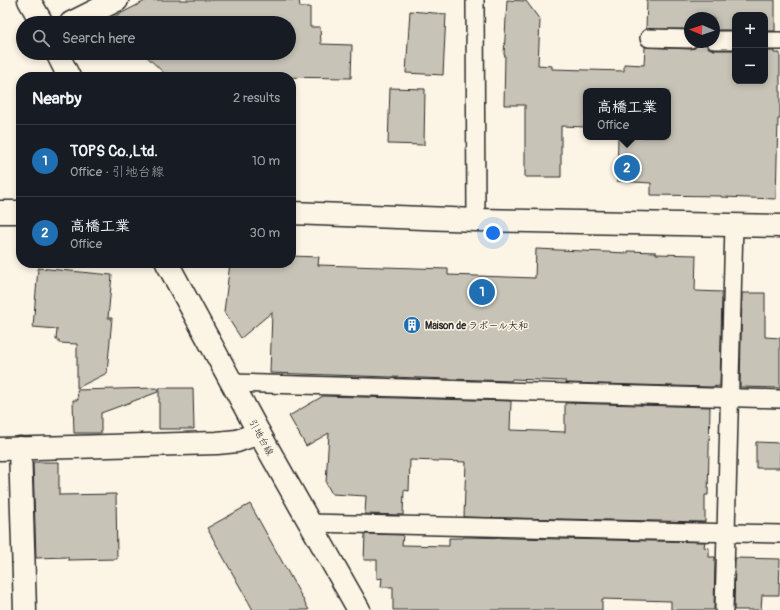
<!DOCTYPE html>
<html lang="en">
<head>
<meta charset="utf-8">
<style>
  :root { --surface:#171b24; --page:#20242c; --text:#f1f3f6; --muted:#9ea1a6; --line:#363941; --accent:#1f6fb2 }
  body { margin:0; font-family:Pangolin,"Klee One",sans-serif; background:var(--page); color:var(--text) }
  .controls { position:absolute; right:12px; top:12px; display:grid; overflow:hidden; border-radius:8px; box-shadow:0 2px 6px #0003 }
  .controls button { width:36px; height:36px; display:grid; place-items:center; padding:0; border:0; border-bottom:1px solid var(--line); background:var(--surface); color:var(--text); font:20px sans-serif }
  .compass { position:absolute; left:684px; top:12px; width:36px; height:36px; border-radius:50%; background:var(--surface); box-shadow:0 2px 6px #0003; rotate:272deg }
  .you { position:absolute; left:493px; top:233px; width:14px; height:14px; margin:-10px; border:3px solid #fff; border-radius:50%; background:#1a73e8; box-shadow:0 0 0 6px #1a73e833 }
  .badge { display:grid; place-items:center; width:26px; height:26px; border-radius:50%; background:var(--accent); color:#fff; font-size:13px; font-weight:700 }
  .pin { position:absolute; translate:-50% -50%; border:2px solid #fff; box-shadow:0 1px 4px #0006 }
  .popup { position:absolute; left:583px; top:88px; width:88px; height:52px; box-sizing:border-box; display:grid; place-content:center; border-radius:8px; background:var(--surface); filter:drop-shadow(0 1px 3px #0005); font-size:13px; white-space:nowrap; color:var(--muted) }
  .popup b { font-size:15px; color:var(--text) }
  .popup::after { content:''; position:absolute; left:50%; top:100%; margin-left:-8px; border:8px solid transparent; border-top-color:var(--surface) }
  .list { margin:0; padding:0; list-style:none }
  h2 { display:flex; justify-content:space-between; align-items:center; height:52px; margin:0; padding:0 16px; font-size:17px }
  h2 small { font-size:13px; font-weight:400; color:var(--muted) }
  .list li { display:grid; grid-template-columns:26px 1fr auto; gap:12px; align-items:center; box-sizing:border-box; height:72px; padding:0 16px; border-top:1px solid var(--line) }
  .list b { display:block; font-size:15px; white-space:nowrap }
  .list p { margin:0; font-size:13px; white-space:nowrap; color:var(--muted) }
  .list em { font-size:13px; font-style:normal; color:var(--muted) }
  .icon { flex:none; width:22px; height:22px; fill:none; stroke:currentColor; stroke-width:2; stroke-linecap:round; stroke-linejoin:round }
  .map { position:relative; flex:none; width:780px; height:610px; overflow:hidden }
  .search { position:absolute; background:var(--surface); box-shadow:0 2px 6px #0003; left:16px; top:16px; width:280px; height:44px; display:flex; align-items:center; gap:10px; box-sizing:border-box; padding:0 14px; border-radius:22px; color:var(--muted); font-size:15px }
  .panel { position:absolute; background:var(--surface); box-shadow:0 2px 6px #0003; left:16px; top:72px; width:280px; height:196px; border-radius:16px }
  .map>svg:first-child { display:block }
  .building { fill:#c8c3b7; stroke:#2b2b2b }
  .lines { fill:none; stroke-linecap:round; stroke-linejoin:round }
  .service-casing { stroke:#2b2b2b; stroke-width:20 }
  .minor-casing { stroke:#2b2b2b; stroke-width:25 }
  .tertiary-casing { stroke:#2b2b2b; stroke-width:25 }
  .primary-casing { stroke:#2b2b2b; stroke-width:25 }
  .service { stroke:#fcf5e5; stroke-width:17 }
  .minor { stroke:#fcf5e5; stroke-width:22 }
  .tertiary { stroke:#fcf5e5; stroke-width:22 }
  .primary { stroke:#fcf5e5; stroke-width:22 }
  .labels { text-anchor:middle; stroke-width:3; stroke-linejoin:round; paint-order:stroke }
  .poi-label { font-size:10px; font-weight:bold; fill:#2b2b2b; stroke:#fcf5e5; text-anchor:start }
  .street-label { font-size:10px; fill:#2b2b2b; stroke:#fcf5e5 }
</style>
</head>
<body>
<div class="map">
<svg width="780" height="610" viewBox="0 0 780 610">
  <rect width="100%" height="100%" fill="#fcf5e5"/>
  <filter id="ink" filterUnits="userSpaceOnUse"><feTurbulence type="fractalNoise" baseFrequency=".025" numOctaves="2"/><feDisplacementMap in="SourceGraphic" scale="8" xChannelSelector="R" yChannelSelector="G"/><feConvolveMatrix kernelMatrix="1 2 1 2 8 2 1 2 1" color-interpolation-filters="sRGB"/></filter>
  <g filter="url(#ink)">
    <g class="building">
      <path d="M147 0H299L300 7H310V27H320L321 44 352 45 351 78 268 77V76L203 74V75L165 74 143 53H289V23H111L108 20Z"/>
      <path d="M507 0 526 1 540 20 538 65 552 66V69L624 71V64L644 65 645 47 690 49 695 48 699 42H704L709 48 714 50H735V81H765V51H774V53H780V119H778L776 199 721 197V196L651 195V183L617 181 618 137H668V91H586V127L561 126V177H525V105H504L505 55H504Z"/>
      <path d="M647 0H775V31H765V15H735V30H714V18H690V29H646Z"/>
      <path d="M410 11 446 14 443 75 406 73Z"/>
      <path d="M390 88 425 89 424 145 388 144Z"/>
      <path d="M536 249 628 253V251L656 252V254L696 255 695 291 722 292 720 386 710 387 566 383V381L512 379 511 381 270 373 272 312 241 338 224 312 230 263H291V256L319 257 318 265 448 269V275L535 278Z"/>
      <path d="M38 268 112 275 108 318H112L107 373 77 388V344L59 343V340H56L57 329 33 327Z"/>
      <path d="M742 293H765V337L780 338V388L740 387Z"/>
      <path d="M157 388 158 392 101 413V433H74L73 400H78L77 390Z"/>
      <path d="M159 388H193L194 429H159Z"/>
      <path d="M323 396 511 401 510 430 565 432V403L710 407 708 495H705V522L464 517 466 462 410 460 409 491 404 490 403 515 365 514 366 496 332 494 326 483 329 433 306 446 289 416Z"/>
      <path d="M756 442 780 443V468H756Z"/>
      <path d="M33 462H59V495L116 494 117 559 68 560V557L36 558Z"/>
      <path d="M250 504 309 610H253L207 528Z"/>
      <path d="M365 534 403 535 402 545 449 546V538H463L464 537 705 542 704 547 709 548V557H715L714 610H671V601L602 599V610H393V587H381L382 578 377 579V560H364Z"/>
      <path d="M735 558 780 559 779 595H762L761 610H734Z"/>
    </g>
    <g class="lines">
      <defs>
        <g id="service">
          <path d="M475 0 476 220"/>
          <path d="M649 38 690 39"/>
          <path d="M714 40H735"/>
          <path d="M765 41H780"/>
          <path d="M232 383 780 399"/>
          <path d="M310 523 780 534"/>
          <path d="M724 610 734 225"/>
        </g>
        <g id="minor">
          <path d="M71 23 117 0"/>
          <path d="M20 448 25 610"/>
          <path d="M0 449 217 443 237 441 259 433"/>
        </g>
        <g id="tertiary">
          <path d="M291 213 476 220 780 226"/>
          <path d="M167 263 259 433 359 610"/>
        </g>
        <g id="primary">
          <path d="M29 0 42 23"/>
          <path d="M57 53 69 77"/>
          <path d="M0 212H21"/>
        </g>
      </defs>
      <use href="#service" class="service-casing"/>
      <use href="#minor" class="minor-casing"/>
      <use href="#tertiary" class="tertiary-casing"/>
      <use href="#primary" class="primary-casing"/>
      <use href="#service" class="service"/>
      <use href="#minor" class="minor"/>
      <use href="#tertiary" class="tertiary"/>
      <use href="#primary" class="primary"/>
    </g>
  </g>
  <defs>
    <symbol id="building-disc" viewBox="-11 -11 22 22"><circle r="9.5" fill="#1f6fb2" stroke="#fcf5e5"/><path d="M-4-6H4V6H1V3H-1V6H-4ZM-2.5-4.3h1.7v1.8h-1.7ZM.8-4.3h1.7v1.8H.8ZM-2.5-1h1.7V.8h-1.7ZM.8-1h1.7V.8H.8Z" fill="#fff"/></symbol>
  </defs>
  <g fill-rule="evenodd">
    <use href="#building-disc" x="402" y="315" width="20" height="20"/>
  </g>
  <g class="labels">
    <g class="poi-label">
      <text x="425" y="329">Maison de ラポール大和</text>
    </g>
    <g class="street-label">
      <text transform="translate(262 437) rotate(61)" y="4">引地台線</text>
    </g>
  </g>
</svg>
<div class="controls">
<button>+</button>
<button>−</button>
</div>
<svg class="compass" viewBox="-18 -18 36 36"><path d="M0-13l5 13h-10z" fill="#e53935"/><path d="M0 13l5-13h-10z" fill="#9ea1a6"/></svg>
<div class="you"></div>
<div class="pin badge" style="left:482px;top:292px">1</div>
<div class="pin badge" style="left:627px;top:168px">2</div>
<div class="popup"><b>高橋工業</b>Office</div>
<div class="search"><svg class="icon" aria-label="search" viewBox="0 0 24 24"><circle cx="10" cy="10" r="6"/><path d="M15 15l6 6"/></svg>Search here</div>
<section class="panel">
<h2>Nearby<small>2 results</small></h2>
<ul class="list">
<li><span class="badge">1</span><div><b>TOPS Co.,Ltd.</b><p>Office · 引地台線</p></div><em>10 m</em></li>
<li><span class="badge">2</span><div><b>高橋工業</b><p>Office</p></div><em>30 m</em></li>
</ul>
</section>
</div>
</body>
</html>
